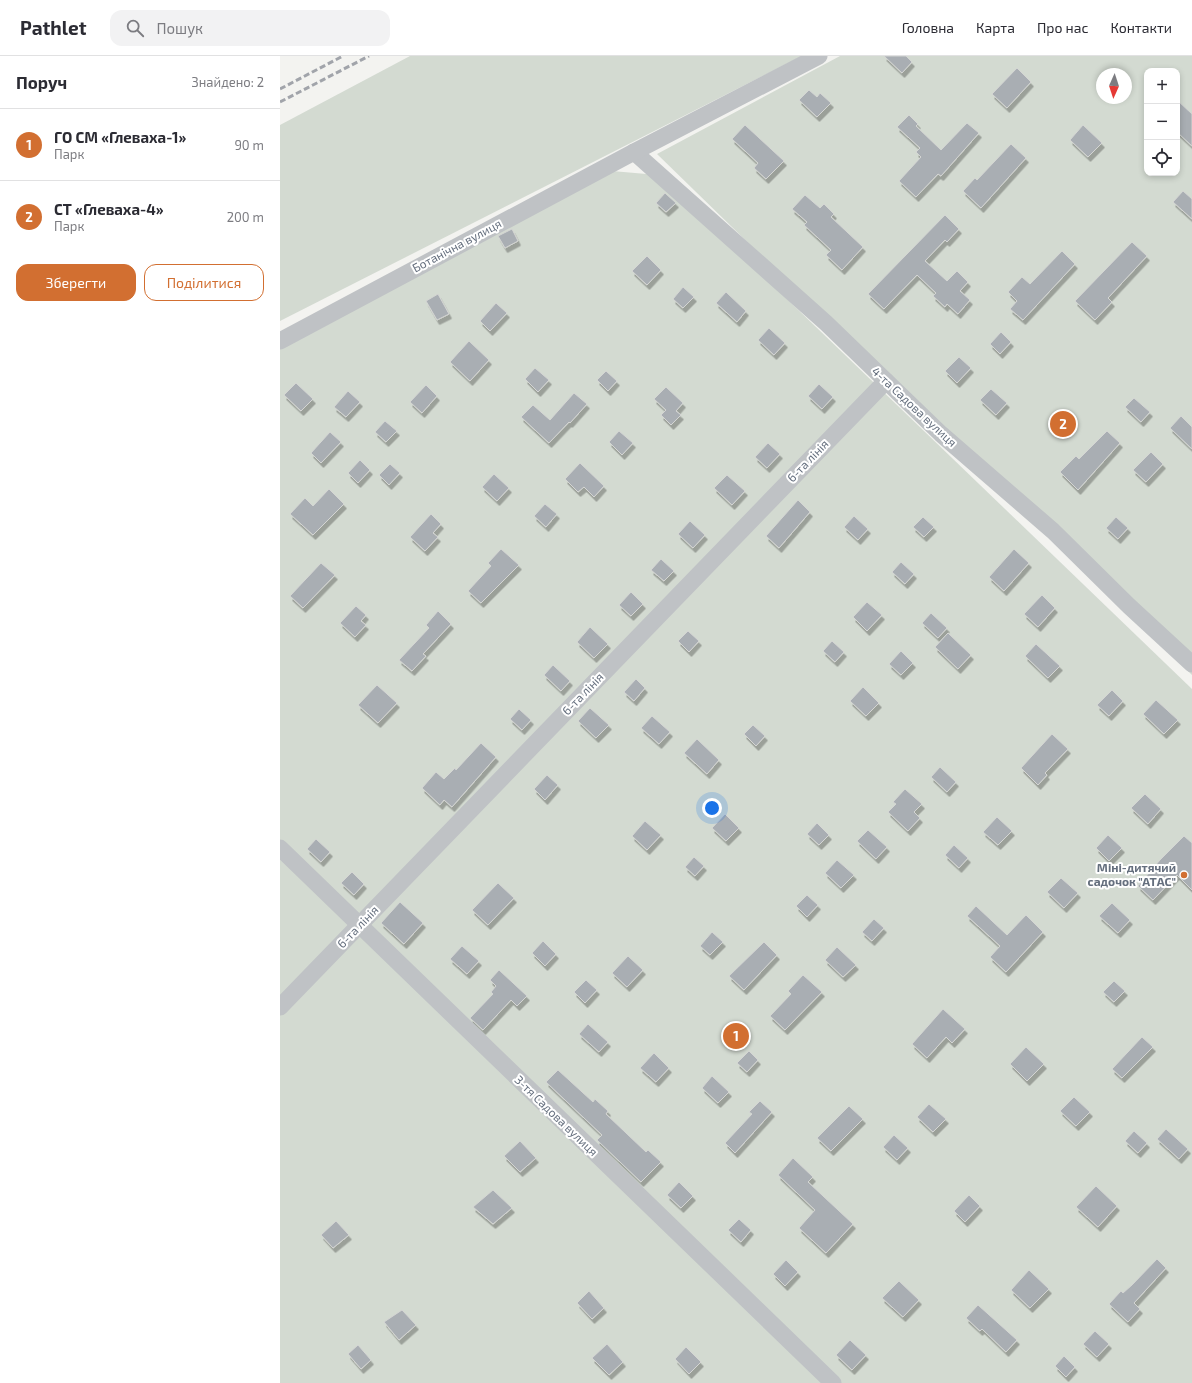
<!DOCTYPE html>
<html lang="uk">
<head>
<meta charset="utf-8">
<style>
  :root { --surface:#fff; --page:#f2f2f3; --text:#2b2b33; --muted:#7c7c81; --line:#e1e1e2; --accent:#d26f31 }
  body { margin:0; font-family:"Exo 2",sans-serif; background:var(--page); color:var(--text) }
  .controls { position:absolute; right:12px; top:12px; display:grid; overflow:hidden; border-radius:8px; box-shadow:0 2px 6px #0003 }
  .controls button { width:36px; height:36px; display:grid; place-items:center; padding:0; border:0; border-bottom:1px solid var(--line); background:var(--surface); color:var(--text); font:20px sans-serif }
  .compass { position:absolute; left:816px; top:12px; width:36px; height:36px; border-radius:50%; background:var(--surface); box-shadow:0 2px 6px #0003; rotate:183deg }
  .you { position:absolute; left:432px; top:752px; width:14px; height:14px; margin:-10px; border:3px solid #fff; border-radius:50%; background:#1a73e8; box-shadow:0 0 0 6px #1a73e833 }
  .badge { display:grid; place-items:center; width:26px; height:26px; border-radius:50%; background:var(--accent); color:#fff; font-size:13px; font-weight:700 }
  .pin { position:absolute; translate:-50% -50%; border:2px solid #fff; box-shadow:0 1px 4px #0006 }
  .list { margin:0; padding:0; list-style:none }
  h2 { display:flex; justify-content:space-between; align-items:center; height:52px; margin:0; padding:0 16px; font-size:17px }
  h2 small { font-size:13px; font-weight:400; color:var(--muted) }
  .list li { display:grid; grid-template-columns:26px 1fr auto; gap:12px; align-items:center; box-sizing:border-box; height:72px; padding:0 16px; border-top:1px solid var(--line) }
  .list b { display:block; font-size:15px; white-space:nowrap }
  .list p { margin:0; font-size:13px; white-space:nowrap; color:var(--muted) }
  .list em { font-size:13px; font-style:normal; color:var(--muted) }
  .actions { display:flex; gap:8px; padding:12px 16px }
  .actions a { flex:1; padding:9px 0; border:1px solid var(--accent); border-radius:12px; text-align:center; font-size:14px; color:var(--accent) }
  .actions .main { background:var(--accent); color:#fff }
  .icon { flex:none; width:22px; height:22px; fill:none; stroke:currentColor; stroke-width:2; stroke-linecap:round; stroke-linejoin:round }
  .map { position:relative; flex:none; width:912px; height:1327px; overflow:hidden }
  header { display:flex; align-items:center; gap:24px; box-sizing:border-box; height:56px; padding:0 20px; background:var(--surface); border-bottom:1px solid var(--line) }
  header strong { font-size:19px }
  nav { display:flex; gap:22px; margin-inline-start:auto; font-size:14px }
  .search { width:280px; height:36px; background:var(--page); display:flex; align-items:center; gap:10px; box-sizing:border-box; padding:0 14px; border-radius:12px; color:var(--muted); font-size:15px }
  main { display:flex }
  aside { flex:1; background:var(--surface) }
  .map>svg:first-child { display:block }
  .green { fill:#d3dad1; fill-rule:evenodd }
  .building { fill:#a9aeb3; stroke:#d4d5d3; filter:url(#shadow) }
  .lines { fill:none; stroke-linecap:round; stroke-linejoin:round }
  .street { stroke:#bfc2c5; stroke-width:17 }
  .rail { stroke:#a1a4aa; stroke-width:3; stroke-dasharray:6 3; stroke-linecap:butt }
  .poi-dot { fill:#d26f31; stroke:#fff; stroke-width:1.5 }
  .labels { text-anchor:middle; stroke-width:4; stroke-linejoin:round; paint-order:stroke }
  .street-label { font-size:12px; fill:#656f7e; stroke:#fff }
  .poi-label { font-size:12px; font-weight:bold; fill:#656f7e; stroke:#fff; text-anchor:end }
</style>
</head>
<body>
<header>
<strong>Pathlet</strong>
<div class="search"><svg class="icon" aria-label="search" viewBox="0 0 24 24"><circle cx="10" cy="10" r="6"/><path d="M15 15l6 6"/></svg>Пошук</div>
<nav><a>Головна</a><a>Карта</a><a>Про нас</a><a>Контакти</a></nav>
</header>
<main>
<aside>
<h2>Поруч<small>Знайдено: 2</small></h2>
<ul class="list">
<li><span class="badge">1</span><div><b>ГО СМ «Глеваха-1»</b><p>Парк</p></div><em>90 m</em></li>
<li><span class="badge">2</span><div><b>СТ «Глеваха-4»</b><p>Парк</p></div><em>200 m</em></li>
</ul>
<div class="actions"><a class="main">Зберегти</a><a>Поділитися</a></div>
</aside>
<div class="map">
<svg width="912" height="1327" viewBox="0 0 912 1327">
  <defs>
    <filter id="shadow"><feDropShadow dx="2.5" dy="4.5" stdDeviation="0" flood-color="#0004"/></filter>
  </defs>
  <rect width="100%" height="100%" fill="#f3f3f0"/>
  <g class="green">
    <path d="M130 0H522L0 265V69Z"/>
    <path d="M560 0H912V619L377 98ZM867 15H897V117H867ZM822 18H846V42H822Z"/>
    <path d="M332 115 378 119 912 633V1327H0V282Z"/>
  </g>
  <g class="building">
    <path d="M604 0H626L632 6 622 17Z"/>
    <path d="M737 12 751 26 727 52 712 38Z"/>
    <path d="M529 34 537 41 540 37 551 47 537 61 519 44Z"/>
    <path d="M897 44 912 58V90L897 76Z"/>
    <path d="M629 59 638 68 636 70 661 94 687 67 699 77 661 120 658 118 636 141 619 125 641 101 636 96 640 92 617 71Z"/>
    <path d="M465 69 504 105 486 123 474 112 478 107 452 83Z"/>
    <path d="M803 69 822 87 808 101 790 84Z"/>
    <path d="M731 88 746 102 701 152 683 135 695 122 697 124Z"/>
    <path d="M903 135 912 143V163L893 146Z"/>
    <path d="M385 137 396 147 386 156 376 147Z"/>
    <path d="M525 139 540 152 544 148 554 158 551 161 583 191 562 214 546 199 551 194 524 169 527 166 512 153Z"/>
    <path d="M665 159 679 173 667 186 665 184 645 205 667 225 677 215 688 226 680 235 690 244 678 258 667 248 665 251 653 240 656 237 637 219 604 253 588 238Z"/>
    <path d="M232 173 238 185 225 192 218 180Z"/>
    <path d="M852 186 867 200 828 242 832 246 815 264 795 245Z"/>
    <path d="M782 195 795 208 743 264 730 253 737 245 728 236 742 221 750 228Z"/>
    <path d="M367 200 381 214 367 229 352 215Z"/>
    <path d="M403 231 414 241 403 252 393 243Z"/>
    <path d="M446 236 466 255 457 266 436 247Z"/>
    <path d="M158 238 169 258 157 264 146 245Z"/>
    <path d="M216 247 227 257 210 275 200 265Z"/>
    <path d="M489 272 505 287 494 299 478 284Z"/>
    <path d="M721 276 731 286 720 298 710 288Z"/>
    <path d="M189 285 209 304 190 325 170 306Z"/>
    <path d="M679 301 691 312 677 327 665 315Z"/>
    <path d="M255 312 269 324 258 336 245 323Z"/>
    <path d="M326 315 337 325 328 335 317 324Z"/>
    <path d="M16 327 33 343 21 355 4 339Z"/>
    <path d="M539 328 553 341 542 353 528 340Z"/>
    <path d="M146 329 157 340 142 357 130 346Z"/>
    <path d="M386 331 403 347 396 355 401 359 391 369 381 359 386 354 374 343Z"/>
    <path d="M711 333 727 347 716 359 700 344Z"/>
    <path d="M68 335 80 346 66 361 54 351Z"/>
    <path d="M294 337 307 348 290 367 289 366 269 387 241 361 253 349 270 364Z"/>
    <path d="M854 342 870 356 861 366 845 351Z"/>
    <path d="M901 360 912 371V393L890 372Z"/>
    <path d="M105 365 117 375 106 386 95 376Z"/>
    <path d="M339 375 353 387 342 399 329 386Z"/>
    <path d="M827 375 840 387 798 434 780 416 796 400 799 403Z"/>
    <path d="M50 376 61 386 41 407 31 397Z"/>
    <path d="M488 387 500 398 487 412 475 401Z"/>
    <path d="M871 396 883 408 866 426 853 414Z"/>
    <path d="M80 404 90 414 78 427 68 417Z"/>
    <path d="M300 407 324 430 314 441 304 431 298 436 285 423Z"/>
    <path d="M110 408 120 417 109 429 99 419Z"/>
    <path d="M214 418 229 432 217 445 202 431Z"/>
    <path d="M447 419 465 435 452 449 434 432Z"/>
    <path d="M49 433 64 448 33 479 10 458 25 442 33 450Z"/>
    <path d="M518 444 530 456 499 492 486 480Z"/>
    <path d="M265 448 277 458 266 471 254 460Z"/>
    <path d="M151 458 161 468 153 477 158 481 145 495 130 481Z"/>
    <path d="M574 460 588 473 578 484 564 471Z"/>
    <path d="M643 461 654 471 644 481 633 471Z"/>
    <path d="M836 461 848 472 838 483 826 472Z"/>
    <path d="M410 465 425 479 413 492 398 478Z"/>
    <path d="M221 493 239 509 201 547 188 535 211 510 208 507Z"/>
    <path d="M734 493 749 507 724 535 709 521Z"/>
    <path d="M381 503 394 515 384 525 371 514Z"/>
    <path d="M621 506 634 518 625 528 612 516Z"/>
    <path d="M41 507 55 519 23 552 10 540Z"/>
    <path d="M351 536 363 548 351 560 339 549Z"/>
    <path d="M762 539 775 552 758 571 744 558Z"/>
    <path d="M587 546 602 559 587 575 573 561Z"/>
    <path d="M76 550 86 559 81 565 86 569 75 581 60 567Z"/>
    <path d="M158 555 171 568 143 598 146 600 132 615 119 604 149 572 146 569Z"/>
    <path d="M651 557 667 572 658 582 642 567Z"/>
    <path d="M310 571 328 588 314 602 297 586Z"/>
    <path d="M408 575 419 585 409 596 398 585Z"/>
    <path d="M668 577 691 599 678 613 655 591Z"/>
    <path d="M552 585 564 596 555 606 543 595Z"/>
    <path d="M756 588 780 610 768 622 745 600Z"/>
    <path d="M621 595 633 607 621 619 609 608Z"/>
    <path d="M273 609 290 625 281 635 264 619Z"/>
    <path d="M356 623 365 632 354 645 344 636Z"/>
    <path d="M97 629 117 647 98 667 78 649Z"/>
    <path d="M583 631 599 647 586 660 570 645Z"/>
    <path d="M832 634 843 645 829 660 817 649Z"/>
    <path d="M876 644 898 664 884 678 863 658Z"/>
    <path d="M310 652 329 669 316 682 298 665Z"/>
    <path d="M239 653 251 664 242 674 230 663Z"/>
    <path d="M372 660 390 676 379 688 361 672Z"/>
    <path d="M473 669 485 680 476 690 464 678Z"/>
    <path d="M772 678 788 693 765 717 767 719 758 729 741 712Z"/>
    <path d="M417 683 439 704 427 718 404 697Z"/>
    <path d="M201 687 216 701 172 751 164 744 160 749 142 732 156 716 164 723 175 712 176 714Z"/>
    <path d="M660 711 676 726 667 736 651 721Z"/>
    <path d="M267 719 278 729 265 744 254 733Z"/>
    <path d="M625 733 642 748 634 756 640 762 628 775 608 756 616 748 613 746Z"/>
    <path d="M865 738 881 753 868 768 851 752Z"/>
    <path d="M445 758 459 772 446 785 432 772Z"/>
    <path d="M717 761 732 775 718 789 703 776Z"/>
    <path d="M365 765 381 779 367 794 352 780Z"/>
    <path d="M537 767 549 779 539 789 527 778Z"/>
    <path d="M588 774 607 791 596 803 577 785Z"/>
    <path d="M828 779 842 792 829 805 816 792Z"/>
    <path d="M904 780 912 787V834L897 819 873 844 858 830 880 804Z"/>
    <path d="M36 783 50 796 41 806 27 793Z"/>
    <path d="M674 789 688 802 679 812 665 799Z"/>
    <path d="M414 801 424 810 415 820 405 811Z"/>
    <path d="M557 804 574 819 561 832 545 817Z"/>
    <path d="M72 816 84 828 74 839 61 827Z"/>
    <path d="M781 822 798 837 784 852 767 836Z"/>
    <path d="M218 827 234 842 208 869 192 854Z"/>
    <path d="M527 839 538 849 527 861 516 850Z"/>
    <path d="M120 846 143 867 124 888 101 867Z"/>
    <path d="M832 847 850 864 838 877 819 860Z"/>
    <path d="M696 850 727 879 746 859 763 876 726 916 710 901 720 890 687 860Z"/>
    <path d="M594 863 604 872 592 885 582 876Z"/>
    <path d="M432 876 443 886 430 899 420 890Z"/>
    <path d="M263 885 276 898 265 910 252 897Z"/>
    <path d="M484 886 497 899 464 934 449 920Z"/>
    <path d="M182 890 199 905 187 918 170 903Z"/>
    <path d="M557 891 576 909 563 921 545 904Z"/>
    <path d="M348 900 363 914 347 931 332 917Z"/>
    <path d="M219 914 247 940 237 950 231 944 203 974 190 962 213 938 211 936 216 930 210 924Z"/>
    <path d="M523 919 542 936 505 974 490 960 511 938 508 935Z"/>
    <path d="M306 924 317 934 305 947 294 936Z"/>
    <path d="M834 925 845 935 834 946 823 936Z"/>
    <path d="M663 953 685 973 672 987 666 981 647 1002 632 988Z"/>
    <path d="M308 968 328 986 319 996 299 978Z"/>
    <path d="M862 981 873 991 842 1022 832 1013Z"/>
    <path d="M746 991 764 1008 747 1025 730 1008Z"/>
    <path d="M469 995 478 1004 467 1016 457 1007Z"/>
    <path d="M374 997 389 1012 376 1026 360 1012Z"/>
    <path d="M278 1014 313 1046 315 1043 328 1055 326 1058 366 1096 368 1094 381 1106 361 1126 317 1084 322 1079 266 1026Z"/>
    <path d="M432 1020 449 1036 438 1047 422 1032Z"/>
    <path d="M794 1041 810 1056 796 1070 780 1055Z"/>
    <path d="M480 1045 492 1056 455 1097 445 1087 472 1058 469 1056Z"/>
    <path d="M649 1048 666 1063 653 1076 637 1061Z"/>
    <path d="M569 1050 583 1063 551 1095 537 1082Z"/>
    <path d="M886 1073 908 1093 899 1103 877 1083Z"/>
    <path d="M854 1075 867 1087 858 1097 845 1085Z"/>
    <path d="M614 1079 628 1092 617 1104 603 1091Z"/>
    <path d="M240 1085 256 1102 240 1116 224 1100Z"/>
    <path d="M513 1102 533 1121 528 1126 573 1168 546 1197 519 1172 535 1154 498 1119Z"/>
    <path d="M399 1126 413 1140 401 1152 387 1139Z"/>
    <path d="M816 1130 837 1150 818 1171 796 1151Z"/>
    <path d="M213 1134 232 1152 213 1168 193 1151Z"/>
    <path d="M689 1139 700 1150 685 1166 674 1155Z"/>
    <path d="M459 1163 471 1174 461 1186 448 1174Z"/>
    <path d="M56 1165 69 1179 53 1192 41 1179Z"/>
    <path d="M877 1203 886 1212 854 1247 860 1253 848 1266 829 1248 841 1235 843 1237 852 1229Z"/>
    <path d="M506 1204 518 1216 505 1230 493 1218Z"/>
    <path d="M749 1214 769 1233 750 1252 731 1234Z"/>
    <path d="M619 1225 639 1244 623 1261 602 1242Z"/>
    <path d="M309 1235 324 1252 312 1263 297 1247Z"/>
    <path d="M698 1249 737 1284 726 1296 702 1273 700 1275 686 1262Z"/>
    <path d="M122 1254 136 1269 119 1284 104 1266Z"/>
    <path d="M815 1275 829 1288 817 1301 803 1288Z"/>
    <path d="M570 1284 586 1299 572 1314 556 1299Z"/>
    <path d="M327 1288 343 1306 329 1319 312 1302Z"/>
    <path d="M78 1289 91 1304 81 1313 68 1298Z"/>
    <path d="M406 1291 421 1306 409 1318 395 1303Z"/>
    <path d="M784 1300 795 1311 786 1321 775 1310Z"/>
  </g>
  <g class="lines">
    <g class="street">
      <path d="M354 96 546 267 661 378 773 475 849 550 912 608"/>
      <path d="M0 285 354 96 539 0"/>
      <path d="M0 792 553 1327"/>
      <path d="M0 951 606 325"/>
    </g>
    <g class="rail">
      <path d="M0 33 63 0"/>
      <path d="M0 46 89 0"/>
    </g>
  </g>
  <circle class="poi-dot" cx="904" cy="819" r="4"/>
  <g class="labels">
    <g class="street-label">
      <text transform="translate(177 190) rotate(-28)" y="4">Ботанічна вулиця</text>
      <text transform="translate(634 351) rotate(43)" y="4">4-та Садова вулиця</text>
      <text transform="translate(528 405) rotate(-46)" y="4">6-та лінія</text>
      <text transform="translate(303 638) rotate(-46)" y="4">6-та лінія</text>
      <text transform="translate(78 871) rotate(-46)" y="4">6-та лінія</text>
      <text transform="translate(276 1060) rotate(44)" y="4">3-тя Садова вулиця</text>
    </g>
    <g class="poi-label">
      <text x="896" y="816">Міні-дитячий<tspan x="896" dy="14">садочок "АТАС"</tspan></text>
    </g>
  </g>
</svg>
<div class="controls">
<button>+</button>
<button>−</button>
<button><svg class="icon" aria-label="locate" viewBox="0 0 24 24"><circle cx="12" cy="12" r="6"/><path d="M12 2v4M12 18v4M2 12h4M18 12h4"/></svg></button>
</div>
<svg class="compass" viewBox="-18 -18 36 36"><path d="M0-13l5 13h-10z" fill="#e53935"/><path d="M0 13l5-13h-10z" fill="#7c7c81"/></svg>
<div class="you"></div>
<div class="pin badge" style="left:456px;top:980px">1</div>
<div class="pin badge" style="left:783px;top:368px">2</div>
</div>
</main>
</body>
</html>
